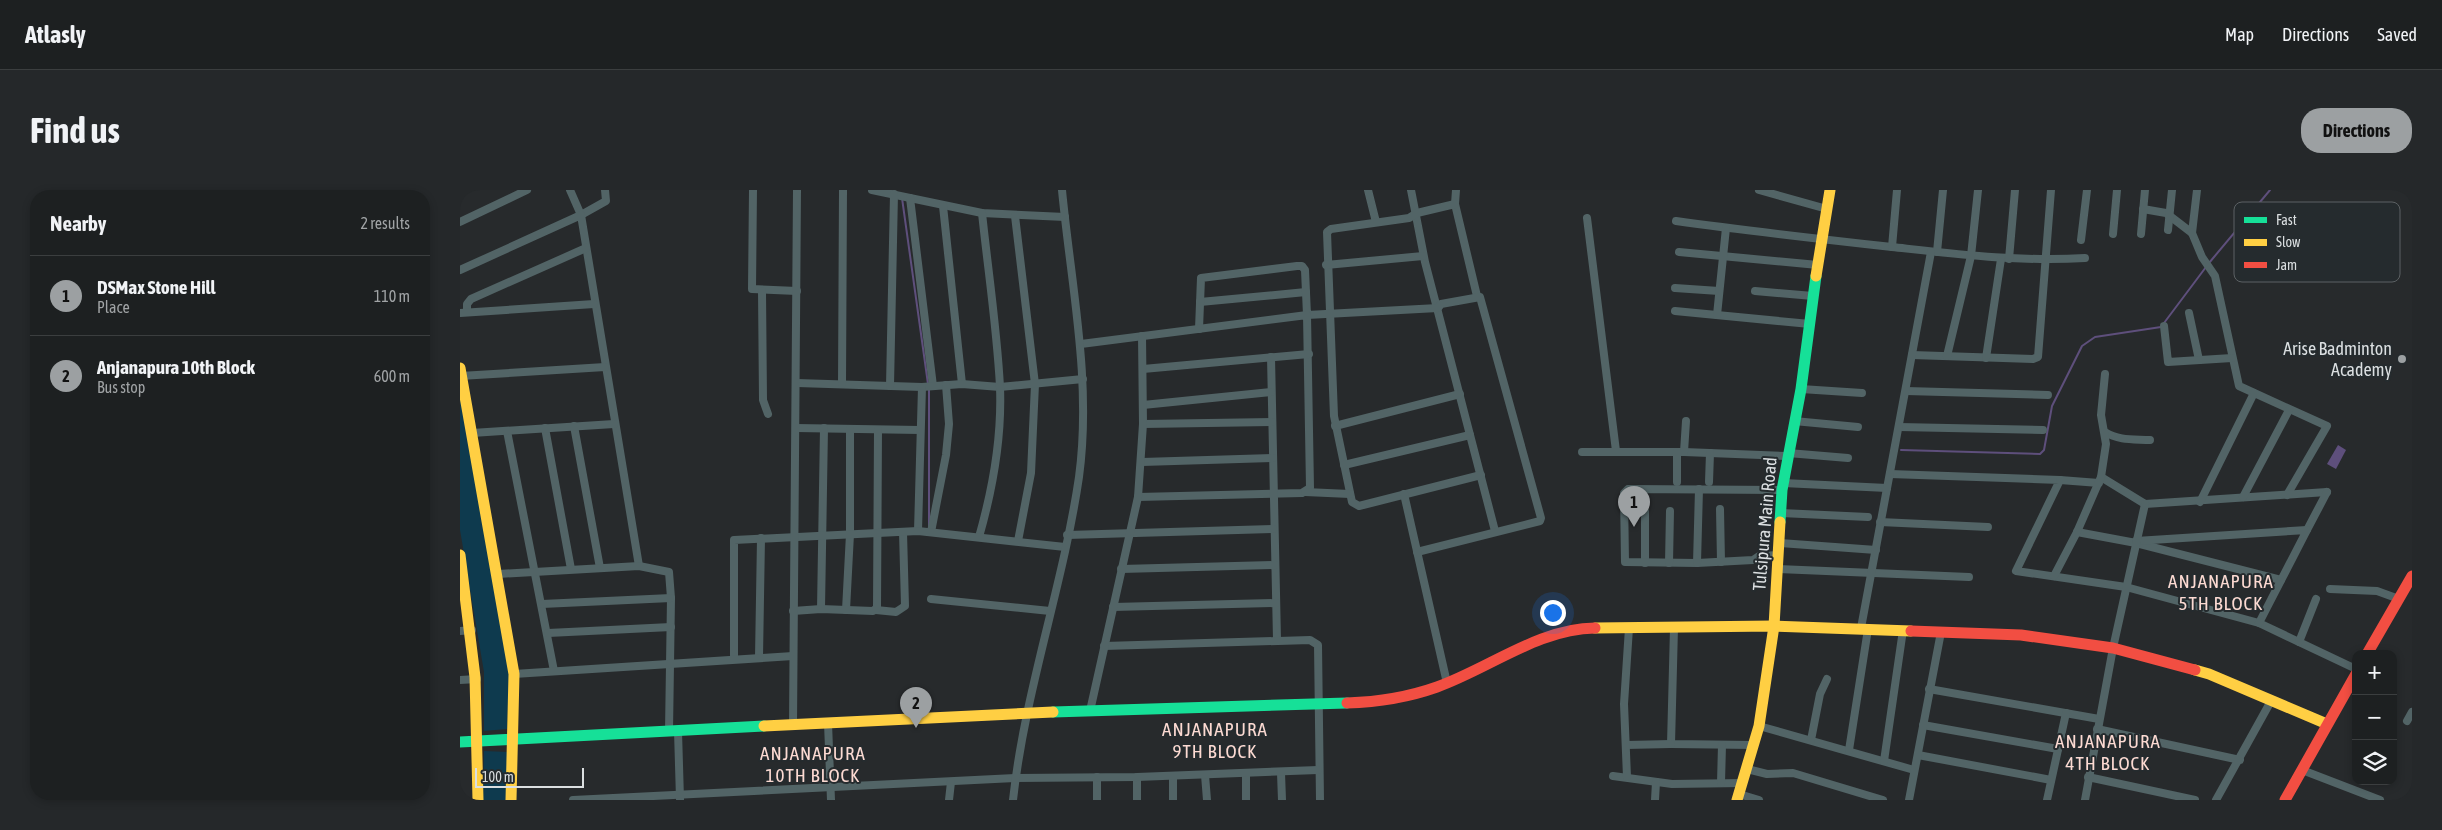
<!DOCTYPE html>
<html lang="en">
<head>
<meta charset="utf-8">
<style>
  :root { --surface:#1d2021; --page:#25282a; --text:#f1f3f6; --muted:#a0a3a5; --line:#3b3e3f; --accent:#9ca0a2 }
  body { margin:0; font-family:"Asap Condensed",sans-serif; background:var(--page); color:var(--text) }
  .controls { position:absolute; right:15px; bottom:15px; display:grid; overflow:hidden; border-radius:10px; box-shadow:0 2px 8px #0003 }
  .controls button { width:45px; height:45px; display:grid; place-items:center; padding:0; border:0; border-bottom:1px solid var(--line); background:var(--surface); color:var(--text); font:25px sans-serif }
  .scale { position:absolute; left:15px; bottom:12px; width:109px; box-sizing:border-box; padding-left:5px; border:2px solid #dbdfe1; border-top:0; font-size:14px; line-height:18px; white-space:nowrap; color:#dbdfe1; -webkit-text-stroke:4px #252b2e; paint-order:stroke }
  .you { position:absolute; left:1092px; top:422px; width:18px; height:18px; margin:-12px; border:4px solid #fff; border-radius:50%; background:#1a73e8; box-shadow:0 0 0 8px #1a73e833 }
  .badge { display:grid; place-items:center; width:32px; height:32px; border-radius:50%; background:var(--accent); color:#111; font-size:16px; font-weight:700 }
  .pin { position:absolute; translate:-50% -41px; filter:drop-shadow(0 1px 2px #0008) }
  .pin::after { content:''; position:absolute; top:26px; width:18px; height:15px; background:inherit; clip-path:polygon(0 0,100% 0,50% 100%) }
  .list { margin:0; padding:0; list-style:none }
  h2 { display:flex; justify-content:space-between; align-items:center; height:65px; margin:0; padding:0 20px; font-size:21px }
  h2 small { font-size:16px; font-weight:400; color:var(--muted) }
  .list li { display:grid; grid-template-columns:32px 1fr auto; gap:15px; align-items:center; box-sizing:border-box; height:80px; padding:0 20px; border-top:1px solid var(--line) }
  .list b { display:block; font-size:19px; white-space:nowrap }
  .list p { margin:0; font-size:16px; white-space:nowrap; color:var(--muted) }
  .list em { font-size:16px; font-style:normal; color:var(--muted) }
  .icon { flex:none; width:28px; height:28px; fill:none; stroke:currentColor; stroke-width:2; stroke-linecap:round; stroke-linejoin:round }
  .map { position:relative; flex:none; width:1952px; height:610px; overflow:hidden; border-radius:20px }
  header { display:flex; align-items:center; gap:30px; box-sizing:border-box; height:70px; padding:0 25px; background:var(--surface); border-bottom:1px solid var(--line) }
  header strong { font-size:24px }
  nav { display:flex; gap:28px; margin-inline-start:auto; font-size:18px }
  .intro { display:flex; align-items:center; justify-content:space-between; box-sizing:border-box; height:120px; padding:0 30px }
  h1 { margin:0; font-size:35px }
  .button { padding:12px 22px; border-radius:20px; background:var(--accent); color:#111; font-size:18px; font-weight:700 }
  main { display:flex; gap:30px; padding:0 30px }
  aside { flex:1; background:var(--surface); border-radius:20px; box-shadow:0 2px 8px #0003 }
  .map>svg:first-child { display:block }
  .green { fill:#0e3a4e }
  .water { fill:#5e4f7c }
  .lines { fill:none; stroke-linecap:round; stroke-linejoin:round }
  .stream { stroke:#5e4f7c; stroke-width:2 }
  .street { stroke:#526466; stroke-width:8 }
  .fast { stroke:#16e098; stroke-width:11 }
  .slow { stroke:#ffcf43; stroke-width:11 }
  .jam { stroke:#f24e42; stroke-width:11 }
  .poi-dot { fill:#9ca0a2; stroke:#252b2e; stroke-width:2 }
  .labels { text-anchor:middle; stroke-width:4; stroke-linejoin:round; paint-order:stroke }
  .poi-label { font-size:18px; fill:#dbdfe1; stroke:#252b2e; text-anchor:end }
  .street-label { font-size:18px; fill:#dbdfe1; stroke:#252b2e }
  .neighbourhood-label { font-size:19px; letter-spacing:1px; fill:#fcdad2; stroke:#252b2e }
  .key { fill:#252b2e; stroke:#5c6164; stroke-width:1 }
  .key-label { font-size:14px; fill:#dbdfe1 }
</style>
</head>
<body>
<header>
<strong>Atlasly</strong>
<nav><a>Map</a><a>Directions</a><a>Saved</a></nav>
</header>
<div class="intro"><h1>Find us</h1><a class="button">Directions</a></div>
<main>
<aside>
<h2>Nearby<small>2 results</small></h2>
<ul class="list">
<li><span class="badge">1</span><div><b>DSMax Stone Hill</b><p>Place</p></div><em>110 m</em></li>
<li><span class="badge">2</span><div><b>Anjanapura 10th Block</b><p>Bus stop</p></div><em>600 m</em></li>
</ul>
</aside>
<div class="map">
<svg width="1952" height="610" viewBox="0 0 1952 610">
  <rect width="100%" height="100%" fill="#272a2c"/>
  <g class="green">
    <path d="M0 194 49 485 47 539 24 541V482L0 340Z"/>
    <path d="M24 561 48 562 47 610H23Z"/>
  </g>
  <path class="water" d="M1878 255 1886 260 1876 279 1867 274Z"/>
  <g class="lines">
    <g class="stream">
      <path d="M442 8 468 194"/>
      <path d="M1749 73 1810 0"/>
      <path d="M1704 133 1746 77"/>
      <path d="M1441 260 1580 264 1584 260 1592 216 1622 156 1635 147 1701 137"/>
      <path d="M469 336V199"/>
    </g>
    <g class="street">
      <path d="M110 0 121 25 146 11 145 0"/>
      <path d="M293 0 292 99 337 101"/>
      <path d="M412 0 522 23 605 27"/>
      <path d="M908 0 916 32"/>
      <path d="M951 0 965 72 1035 341"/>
      <path d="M996 0 995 14 1017 106"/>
      <path d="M1299 0 1367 19"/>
      <path d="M450 8 473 196"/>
      <path d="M995 14 957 23 949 28 871 39 867 42 874 226 892 312 899 316 1021 285"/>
      <path d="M483 16 502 194"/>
      <path d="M1683 19 1706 23 1732 43 1737 0"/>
      <path d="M555 26 575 194 571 283 558 351"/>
      <path d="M1127 28 1156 261"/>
      <path d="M1216 31C1288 41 1360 49 1432 57 1496 64 1560 72 1625 68"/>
      <path d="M0 32 67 0"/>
      <path d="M1708 40 1712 0"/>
      <path d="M1732 43 1742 67 1755 86 1779 196 1867 236 1827 305"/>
      <path d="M1653 44 1657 0"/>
      <path d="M1681 44 1685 0"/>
      <path d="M1621 50 1627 0"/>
      <path d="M1432 57 1437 0"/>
      <path d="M1219 62 1358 75"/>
      <path d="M1477 62 1483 0"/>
      <path d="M1549 69 1555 0"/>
      <path d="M866 75 963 66"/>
      <path d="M0 80 121 25 179 376"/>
      <path d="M1215 98 1259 101"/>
      <path d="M302 101 303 210 308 224"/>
      <path d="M1295 101 1353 106"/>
      <path d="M740 112 846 102"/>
      <path d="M1215 121 1350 134"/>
      <path d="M7 122V114L11 109 126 58"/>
      <path d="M0 123 134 114"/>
      <path d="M1729 123 1739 170"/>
      <path d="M1257 125 1266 38"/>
      <path d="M1704 136 1708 172 1772 168"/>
      <path d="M739 139 741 88 837 76H842L845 80 847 125 978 118 981 114 1020 107 1081 328 1080 331 957 362"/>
      <path d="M621 154 847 125 850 298 842 303 678 307"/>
      <path d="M1452 165 1573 169 1578 167 1591 0"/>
      <path d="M1487 166 1511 66 1518 0"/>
      <path d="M811 167 817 450"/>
      <path d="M1526 168 1541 69"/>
      <path d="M683 179 849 164"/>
      <path d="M0 186 145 177"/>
      <path d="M337 193 462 197 502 194 540 197 623 189"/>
      <path d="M382 194 383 0"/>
      <path d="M430 196 434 4"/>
      <path d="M1341 199 1402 203"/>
      <path d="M1446 201 1588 205"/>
      <path d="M683 215 811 202"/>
      <path d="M1334 231 1398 237"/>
      <path d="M683 234 812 232"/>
      <path d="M114 236 140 378"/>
      <path d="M875 236 1000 204"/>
      <path d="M1439 237 1583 240"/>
      <path d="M85 238 111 379"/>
      <path d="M336 238 460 240"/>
      <path d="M47 241 94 481"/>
      <path d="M1645 242C1659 251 1674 249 1690 250"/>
      <path d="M12 243 154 234"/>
      <path d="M1122 262H1224L1327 266"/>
      <path d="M1224 262 1226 231"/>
      <path d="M1328 263 1388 268"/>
      <path d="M682 272 813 268"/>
      <path d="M884 275 1010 245"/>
      <path d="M1430 284 1600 290 1556 381 1666 397 1799 433 1896 479"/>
      <path d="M1641 287 1685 314 1867 302"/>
      <path d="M1600 290 1639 293"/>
      <path d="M1217 292V262"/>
      <path d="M1249 292 1250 263"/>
      <path d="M1323 293 1427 298"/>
      <path d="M845 302 890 304"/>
      <path d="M944 304 987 493"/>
      <path d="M1783 307 1829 220"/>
      <path d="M1740 312 1794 203"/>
      <path d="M1260 319 1261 372"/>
      <path d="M1185 321V373"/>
      <path d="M1321 323 1408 327"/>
      <path d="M1420 332 1528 337"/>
      <path d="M1847 340 1867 302"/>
      <path d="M458 341 462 197"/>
      <path d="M471 342 486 265 489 234 486 195"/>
      <path d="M1617 342 1676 353 1821 390"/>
      <path d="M607 345 813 339"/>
      <path d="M519 347C533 298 542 248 540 197 537 139 528 80 522 23"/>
      <path d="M1676 351 1847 340 1799 433"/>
      <path d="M1320 353 1416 360"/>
      <path d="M1319 365 1299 366 1293 370 1237 373 1165 372 1164 303 1168 299 1322 300"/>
      <path d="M1209 373 1210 321"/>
      <path d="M1237 373 1239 299"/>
      <path d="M661 379 815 375"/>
      <path d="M1318 379 1509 387"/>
      <path d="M38 384 179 376 209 382 211 408 209 541"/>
      <path d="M1594 386 1617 342 1641 287 1646 254 1641 225 1645 184"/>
      <path d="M1870 399 1917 401 1939 409"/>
      <path d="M471 409 590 421"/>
      <path d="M82 414 211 408"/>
      <path d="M653 417 816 413"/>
      <path d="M361 419 364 238"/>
      <path d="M386 420 390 344V239"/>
      <path d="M416 420 436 422 445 416 443 342"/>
      <path d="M333 421 361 419 413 421 417 418 418 240"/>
      <path d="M1214 438 1211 554 1294 555"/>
      <path d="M1401 438 1471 62"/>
      <path d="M0 441 12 440"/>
      <path d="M88 443 211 437"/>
      <path d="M1839 452 1856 409"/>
      <path d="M644 456 850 450 858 455 860 610"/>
      <path d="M299 467 301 348"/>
      <path d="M274 469V350L458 341 605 357"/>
      <path d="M54 484 333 466"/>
      <path d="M0 490 17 489"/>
      <path d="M1469 499 1639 529"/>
      <path d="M630 521 678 307 683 234 682 146"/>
      <path d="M1947 531 1952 522"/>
      <path d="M368 533 371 610"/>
      <path d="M333 535 337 0"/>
      <path d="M1463 535 1598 559"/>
      <path d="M1299 536 1454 580"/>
      <path d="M1637 539 1780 570"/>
      <path d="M218 541 220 609"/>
      <path d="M1351 550 1360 504 1367 489"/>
      <path d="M1166 555 1211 554"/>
      <path d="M1389 560 1408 439"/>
      <path d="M1458 565 1591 590"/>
      <path d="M1424 571 1443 440"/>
      <path d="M1287 579 1307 584 1333 583 1423 610"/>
      <path d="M1842 580 1920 610"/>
      <path d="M821 583 822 610"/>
      <path d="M786 584V610"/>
      <path d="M745 585 747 610"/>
      <path d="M713 586V610"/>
      <path d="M1153 586 1212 594 1283 593"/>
      <path d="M637 587V610"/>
      <path d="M677 587V610"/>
      <path d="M1167 587 1164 514 1169 438"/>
      <path d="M1628 587 1735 610"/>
      <path d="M1261 593 1262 555"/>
      <path d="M1279 604 1299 610"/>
      <path d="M113 610 555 588 677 587 858 580"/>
      <path d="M489 610 491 592"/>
      <path d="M553 610C565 500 603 396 619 287 632 191 611 95 602 0"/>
      <path d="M1195 610 1196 592"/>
      <path d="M1449 610 1481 442"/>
      <path d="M1587 610 1606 523"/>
      <path d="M1625 610 1653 458 1685 314"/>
      <path d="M1756 610 1811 511"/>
    </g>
    <g class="fast">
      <path d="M1320 332 1322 300 1341 199 1356 86"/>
      <path d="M593 522 887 513"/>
      <path d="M0 552 304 536"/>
    </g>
    <g class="slow">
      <path d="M1356 86 1370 0"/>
      <path d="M0 178 54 484 51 610"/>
      <path d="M0 365 15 487 18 610"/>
      <path d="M1135 438 1314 436 1451 441"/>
      <path d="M1735 480 1749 484 1867 534"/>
      <path d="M304 536 593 522"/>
      <path d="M1277 610 1299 536 1314 436 1320 332"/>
    </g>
    <g class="jam">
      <path d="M1451 441 1561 445 1653 458 1735 480"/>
      <path d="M1907 464 1952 386"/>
      <path d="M887 513C919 512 946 508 977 497 1028 479 1080 438 1135 438"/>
      <path d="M1825 610 1896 484"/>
    </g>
  </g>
  <circle class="poi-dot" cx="1942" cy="169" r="5"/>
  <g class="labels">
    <g class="poi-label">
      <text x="1932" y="165">Arise Badminton<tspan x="1932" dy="21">Academy</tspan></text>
    </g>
    <g class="street-label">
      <text transform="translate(1305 334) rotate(-85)" y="6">Tulsipura Main Road</text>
    </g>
    <g class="neighbourhood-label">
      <text x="1761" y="398">ANJANAPURA<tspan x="1761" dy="22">5TH BLOCK</tspan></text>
      <text x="755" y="546">ANJANAPURA<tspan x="755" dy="22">9TH BLOCK</tspan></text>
      <text x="1648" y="558">ANJANAPURA<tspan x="1648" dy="22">4TH BLOCK</tspan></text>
      <text x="353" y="570">ANJANAPURA<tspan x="353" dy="22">10TH BLOCK</tspan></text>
    </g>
  </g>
  <rect x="1774" y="12" width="166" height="80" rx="8" class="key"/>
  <rect x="1784" y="27" width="23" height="6" fill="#16e098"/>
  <rect x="1784" y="49" width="23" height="7" fill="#ffcf43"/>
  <rect x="1784" y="72" width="23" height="6" fill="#f24e42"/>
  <g class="key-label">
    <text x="1816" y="35">Fast</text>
    <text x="1816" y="57">Slow</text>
    <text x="1816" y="80">Jam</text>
  </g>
</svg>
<div class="controls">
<button>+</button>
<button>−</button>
<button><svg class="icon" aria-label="layers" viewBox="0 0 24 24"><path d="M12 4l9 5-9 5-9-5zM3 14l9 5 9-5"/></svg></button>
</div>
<div class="scale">100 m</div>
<div class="you"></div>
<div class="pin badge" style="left:1174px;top:337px">1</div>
<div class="pin badge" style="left:456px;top:538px">2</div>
</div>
</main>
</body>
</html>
